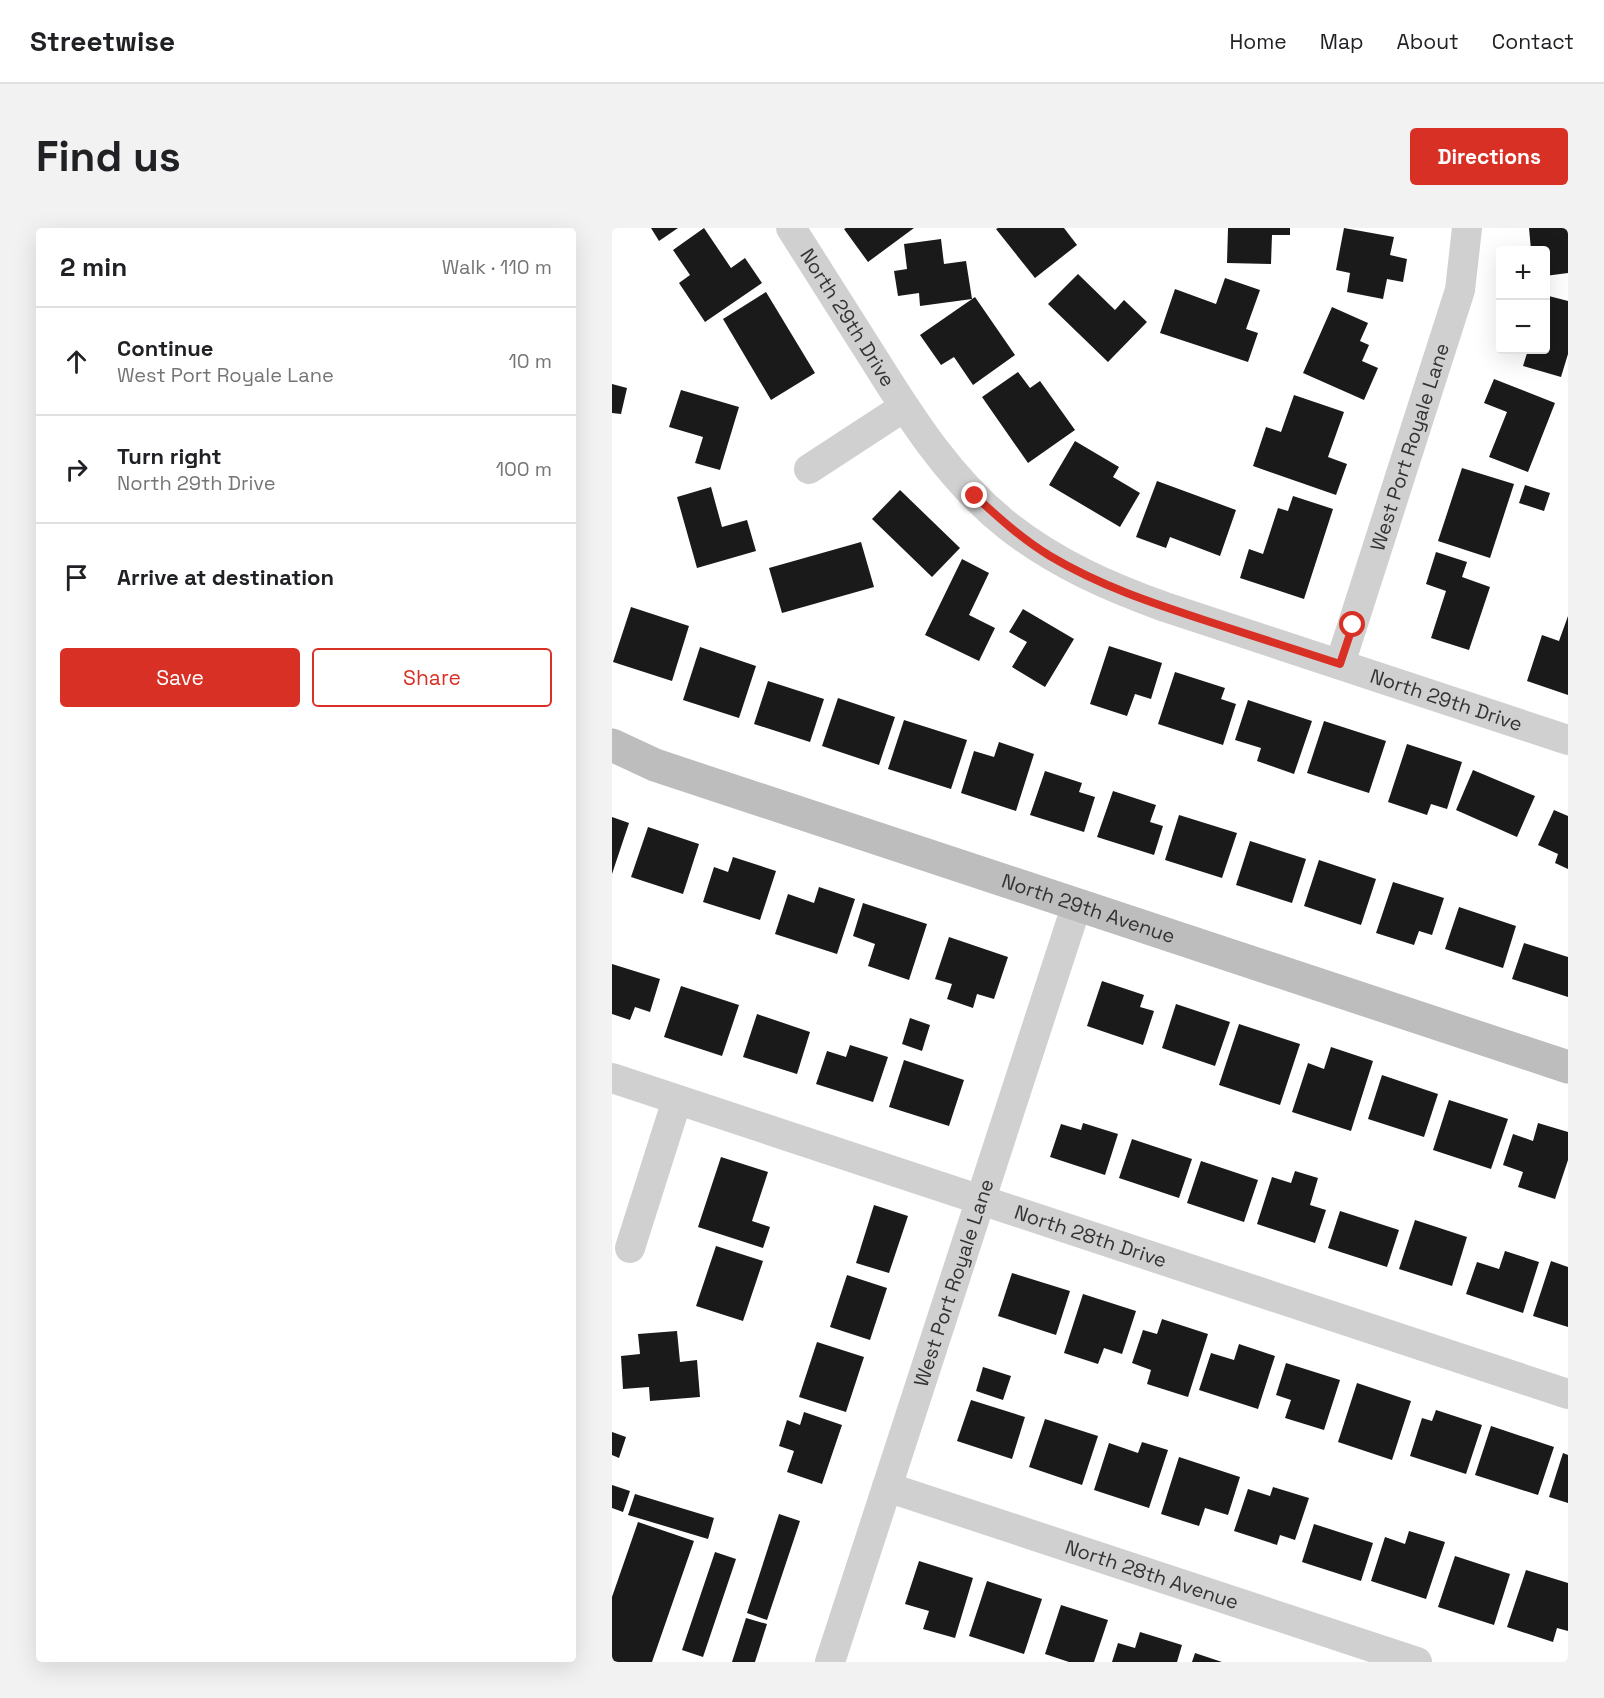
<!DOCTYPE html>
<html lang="en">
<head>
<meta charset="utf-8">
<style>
  :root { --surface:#fff; --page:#f2f2f2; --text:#202124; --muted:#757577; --line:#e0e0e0; --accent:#d93025 }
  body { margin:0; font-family:"Space Grotesk",sans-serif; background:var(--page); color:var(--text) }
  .controls { position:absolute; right:18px; top:18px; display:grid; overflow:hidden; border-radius:6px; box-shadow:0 6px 24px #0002 }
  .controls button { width:54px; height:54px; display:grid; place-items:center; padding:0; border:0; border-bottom:2px solid var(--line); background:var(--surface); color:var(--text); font:30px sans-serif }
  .stop { position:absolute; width:18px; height:18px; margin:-14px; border:4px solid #d93025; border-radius:50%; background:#fff }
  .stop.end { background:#d93025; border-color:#fff; box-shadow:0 2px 6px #0008 }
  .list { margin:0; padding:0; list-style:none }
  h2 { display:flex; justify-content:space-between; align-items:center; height:78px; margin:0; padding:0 24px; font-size:26px }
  h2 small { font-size:20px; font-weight:400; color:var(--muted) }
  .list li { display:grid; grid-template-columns:39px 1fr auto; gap:18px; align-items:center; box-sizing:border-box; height:108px; padding:0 24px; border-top:2px solid var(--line) }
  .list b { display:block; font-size:22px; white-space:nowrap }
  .list p { margin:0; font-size:20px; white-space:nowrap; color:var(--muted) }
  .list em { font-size:20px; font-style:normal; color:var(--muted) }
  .actions { display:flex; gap:12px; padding:18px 24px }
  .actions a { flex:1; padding:14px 0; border:2px solid var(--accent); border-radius:6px; text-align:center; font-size:21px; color:var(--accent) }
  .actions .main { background:var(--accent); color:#fff }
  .icon { flex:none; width:33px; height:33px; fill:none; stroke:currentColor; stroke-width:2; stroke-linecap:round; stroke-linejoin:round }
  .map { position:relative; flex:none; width:956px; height:1434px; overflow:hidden; border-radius:6px }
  header { display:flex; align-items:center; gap:36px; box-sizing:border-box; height:84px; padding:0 30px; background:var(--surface); border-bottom:2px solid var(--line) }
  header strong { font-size:28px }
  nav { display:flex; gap:33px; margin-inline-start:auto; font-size:21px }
  .intro { display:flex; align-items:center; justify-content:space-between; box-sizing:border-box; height:144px; padding:0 36px }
  h1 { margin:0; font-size:42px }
  .button { padding:15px 27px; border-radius:6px; background:var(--accent); color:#fff; font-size:21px; font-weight:700 }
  main { display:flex; gap:36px; padding:0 36px }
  aside { flex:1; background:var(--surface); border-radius:6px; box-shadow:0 6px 24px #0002 }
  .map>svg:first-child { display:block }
  .building { fill:#1a1a1a }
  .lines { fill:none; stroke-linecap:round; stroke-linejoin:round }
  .street { stroke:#d0d0d0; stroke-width:30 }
  .secondary { stroke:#bdbdbd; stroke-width:33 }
  .route { stroke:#d93025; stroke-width:8 }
  .labels { text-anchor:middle; stroke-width:6; stroke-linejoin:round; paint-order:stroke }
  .street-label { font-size:20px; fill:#333; stroke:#fff }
</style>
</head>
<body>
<header>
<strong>Streetwise</strong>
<nav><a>Home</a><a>Map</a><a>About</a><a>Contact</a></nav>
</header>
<div class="intro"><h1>Find us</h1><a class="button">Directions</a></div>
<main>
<aside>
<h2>2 min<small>Walk · 110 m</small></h2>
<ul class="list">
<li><svg class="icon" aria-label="ahead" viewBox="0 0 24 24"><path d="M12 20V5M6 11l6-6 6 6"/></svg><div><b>Continue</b><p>West Port Royale Lane</p></div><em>10 m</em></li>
<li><svg class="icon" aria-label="right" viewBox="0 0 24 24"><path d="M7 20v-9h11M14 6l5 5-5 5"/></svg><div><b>Turn right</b><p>North 29th Drive</p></div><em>100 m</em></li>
<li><svg class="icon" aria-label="arrive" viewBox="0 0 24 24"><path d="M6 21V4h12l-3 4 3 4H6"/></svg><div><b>Arrive at destination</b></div></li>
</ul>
<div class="actions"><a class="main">Save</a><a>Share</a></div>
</aside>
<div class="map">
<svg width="956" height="1434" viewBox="0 0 956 1434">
  <rect width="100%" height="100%" fill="#fff"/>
  <g class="building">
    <path d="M39 0H66L47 13Z"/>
    <path d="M92 0 119 40 133 30 150 55 93 94 67 55 78 47 61 22Z"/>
    <path d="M234 0H302L256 34 232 1Z"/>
    <path d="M386 0H452L465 17 423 50 384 1Z"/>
    <path d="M616 0H678V7H660L659 36 615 35Z"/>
    <path d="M732 0 782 9 778 27 795 31 791 54 775 51 771 71 735 64 738 45 724 42Z"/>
    <path d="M917 0H956V45L933 48V22H919Z"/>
    <path d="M329 11 332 36 354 33 360 71 308 78 307 65 286 68 282 43 295 41 292 16Z"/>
    <path d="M466 46 503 82 512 72 535 94 496 134 436 76Z"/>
    <path d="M613 50 648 62 634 101 646 105 636 134 548 105 563 61 604 76Z"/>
    <path d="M154 64 203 145 159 172 111 91Z"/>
    <path d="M933 67 956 73V126L949 149 911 138 916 122H933Z"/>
    <path d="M363 69 403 127 361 157 342 129 329 137 308 107Z"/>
    <path d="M720 79 756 95 748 113 757 117 750 133 766 140 752 172 691 145Z"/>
    <path d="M406 144 418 160 428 153 463 202 416 235 370 169Z"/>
    <path d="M882 151 943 175 916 244 877 229 895 184 872 175Z"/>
    <path d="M0 156 15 160 9 186 0 185Z"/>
    <path d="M69 162 127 179 108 242 83 235 91 209 57 199Z"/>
    <path d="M682 167 732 184 716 229 735 236 724 267 641 238 654 199 669 204Z"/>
    <path d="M463 213 507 239 501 249 528 265 508 299 437 257Z"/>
    <path d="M850 240 902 256 878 330 826 313Z"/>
    <path d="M545 253 624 282 608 328 558 309 554 320 524 309Z"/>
    <path d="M913 257 938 265 932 283 907 275Z"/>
    <path d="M99 259 110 299 135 292 144 323 85 340 65 269Z"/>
    <path d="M288 262 348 320 320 349 260 291Z"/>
    <path d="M681 268 721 281 692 371 628 350 637 321 651 326 666 280 676 283Z"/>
    <path d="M249 314 262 359 170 385 157 340Z"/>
    <path d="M824 324 855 334 850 349 878 359 857 422 819 410 834 363 814 356Z"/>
    <path d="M350 331 377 345 357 387 383 400 367 433 313 407Z"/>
    <path d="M19 379 77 398 60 453 1 434Z"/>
    <path d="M411 381 462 411 433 459 400 439 415 414 397 404Z"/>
    <path d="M956 388V467L915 453 930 407 947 413Z"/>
    <path d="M497 418 550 435 539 471 523 466 515 488 478 476Z"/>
    <path d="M88 419 144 438 127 490 71 472Z"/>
    <path d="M563 444 613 460 609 471 624 476 611 517 546 496Z"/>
    <path d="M156 453 212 471 198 514 142 496Z"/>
    <path d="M226 470 283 489 267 537 210 518Z"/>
    <path d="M636 472 700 493 682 546 645 533 649 520 623 512Z"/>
    <path d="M292 492 355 512 339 561 276 541Z"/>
    <path d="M712 493 774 513 757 565 695 545Z"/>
    <path d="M387 514 422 526 404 583 349 565 362 523 382 529Z"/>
    <path d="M795 516 850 534 835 581 819 576 815 587 776 574Z"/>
    <path d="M861 542 923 568 905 609 844 582Z"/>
    <path d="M433 543 470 555 467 564 483 569 472 604 418 587Z"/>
    <path d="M501 563 544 577 538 594 551 598 542 627 485 609Z"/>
    <path d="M942 582 956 588V641L943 635 946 626 926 617Z"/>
    <path d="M567 587 625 605 610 650 553 632Z"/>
    <path d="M0 589 17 595 0 646Z"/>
    <path d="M36 599 87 616 71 666 19 649Z"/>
    <path d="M638 613 694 631 680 675 624 657Z"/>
    <path d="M121 629 164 643 148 692 91 674 102 639 116 644Z"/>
    <path d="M707 632 764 651 749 697 692 678Z"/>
    <path d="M781 654 832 670 820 707 807 703 802 717 764 705Z"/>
    <path d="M207 659 243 671 225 726 163 706 176 666 202 675Z"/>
    <path d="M251 675 315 696 297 752 256 738 263 716 241 708Z"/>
    <path d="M847 679 904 698 891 740 833 721Z"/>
    <path d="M337 709 396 729 382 771 365 766 361 780 335 771 340 756 323 751Z"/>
    <path d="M912 715 956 729V769L900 751Z"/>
    <path d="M0 736 48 751 38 784 23 779 18 792 0 786Z"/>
    <path d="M490 753 532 767 528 779 542 783 531 817 475 798Z"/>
    <path d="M69 758 127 777 110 828 52 809Z"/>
    <path d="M564 776 618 794 603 838 550 820Z"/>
    <path d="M145 786 198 804 185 846 131 829Z"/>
    <path d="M298 790 318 797 310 823 290 816Z"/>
    <path d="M627 796 688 816 668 877 607 857Z"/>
    <path d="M238 817 276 829 261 874 204 856 215 823 234 829Z"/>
    <path d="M719 819 761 833 739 903 680 884 696 835 712 841Z"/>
    <path d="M292 832 352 852 337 898 277 879Z"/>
    <path d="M770 847 826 866 812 909 756 891Z"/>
    <path d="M837 872 896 891 879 941 821 922Z"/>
    <path d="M471 895 506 906 493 947 438 929 449 896 469 902Z"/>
    <path d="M926 895 956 904V932L943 971 906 959 911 944 891 937 901 906 921 913Z"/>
    <path d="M520 911 580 931 567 970 507 950Z"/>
    <path d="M109 929 156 944 140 993 158 999 151 1020 86 999Z"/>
    <path d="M589 933 646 952 632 994 575 975Z"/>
    <path d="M683 943 706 950 698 977 714 982 703 1015 645 996 660 949 679 955Z"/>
    <path d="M262 977 296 988 277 1045 244 1035Z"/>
    <path d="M728 983 787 1002 775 1039 716 1020Z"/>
    <path d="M803 992 855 1009 840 1058 787 1041Z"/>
    <path d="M104 1018 151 1033 131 1093 84 1078Z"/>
    <path d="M893 1023 927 1034 911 1085 854 1066 865 1034 887 1041Z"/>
    <path d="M939 1033 956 1039V1099L921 1088Z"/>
    <path d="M400 1045 458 1063 444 1107 386 1088Z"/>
    <path d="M235 1047 275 1060 258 1112 218 1099Z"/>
    <path d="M471 1066 524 1083 510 1126 492 1120 486 1136 452 1125Z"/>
    <path d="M550 1091 596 1106 576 1169 535 1156 539 1142 520 1135 531 1102 545 1106Z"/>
    <path d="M65 1103 68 1134 85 1132 88 1169 38 1173 37 1159 11 1161 9 1128 28 1126 26 1106Z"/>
    <path d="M205 1114 252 1129 234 1184 187 1169Z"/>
    <path d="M627 1116 663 1128 646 1181 587 1162 599 1125 622 1132Z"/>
    <path d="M674 1135 728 1152 712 1202 673 1190 679 1172 664 1167Z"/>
    <path d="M371 1139 399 1148 391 1172 364 1163Z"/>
    <path d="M745 1155 799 1173 780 1232 726 1214Z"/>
    <path d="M359 1172 413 1189 400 1231 345 1213Z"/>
    <path d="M824 1182 870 1197 854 1246 798 1228 810 1190 820 1193Z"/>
    <path d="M192 1184 230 1197 210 1256 175 1244 182 1223 167 1218 175 1192 188 1197Z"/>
    <path d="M433 1191 486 1208 470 1257 417 1239Z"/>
    <path d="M879 1198 942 1219 926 1267 863 1247Z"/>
    <path d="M0 1204 14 1209 7 1230 0 1227Z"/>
    <path d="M530 1214 556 1222 537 1280 482 1262 497 1215 526 1225Z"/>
    <path d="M951 1225 956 1227V1275L937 1269Z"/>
    <path d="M567 1229 628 1249 616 1287 593 1280 587 1298 549 1286Z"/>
    <path d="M0 1257 18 1263 11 1284 0 1280Z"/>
    <path d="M661 1259 697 1270 683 1312 668 1307 665 1317 622 1303 636 1261 658 1268Z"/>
    <path d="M23 1266 102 1290 96 1311 16 1287Z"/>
    <path d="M167 1286 188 1293 155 1392 135 1385Z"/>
    <path d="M26 1294 82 1313 40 1434H0V1369Z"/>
    <path d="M702 1296 761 1315 749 1353 690 1334Z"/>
    <path d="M797 1303 833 1314 814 1371 759 1353 773 1309 793 1316Z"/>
    <path d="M103 1324 124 1331 91 1429 70 1422Z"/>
    <path d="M843 1328 898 1346 882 1397 826 1379Z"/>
    <path d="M307 1333 361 1350 343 1410 311 1401 317 1383 293 1376Z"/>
    <path d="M914 1342 956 1355V1403L945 1400 941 1414 895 1399Z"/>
    <path d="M375 1353 430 1371 412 1426 357 1408Z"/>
    <path d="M449 1377 496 1392 482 1434H457L433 1426Z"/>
    <path d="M134 1390 155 1396 143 1434H120Z"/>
    <path d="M528 1404 570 1417 565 1434H500L506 1415 523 1420Z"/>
    <path d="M583 1425 610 1434H580Z"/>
  </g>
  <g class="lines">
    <g class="street">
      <path id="s1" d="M179 0C207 44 235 88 262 131 300 192 339 253 396 298 443 335 497 359 553 379L956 512"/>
      <path d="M197 241 292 179"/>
      <path id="s2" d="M728 436 848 62 855 0"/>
      <path id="s3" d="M0 850 956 1166"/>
      <path d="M18 1020 65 872"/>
      <path id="s4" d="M275 1259 805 1434"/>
      <path id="s5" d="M218 1434 465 676"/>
    </g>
    <path class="secondary" id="s6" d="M0 517 43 537 956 839"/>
  </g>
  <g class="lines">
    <path class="route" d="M363 268C387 290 410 311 438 328 488 358 543 376 598 394 641 408 684 422 728 436L741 397"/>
  </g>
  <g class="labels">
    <g class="street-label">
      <text dy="7" stroke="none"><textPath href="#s1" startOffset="106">North 29th Drive</textPath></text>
      <text dy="7" stroke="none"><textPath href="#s2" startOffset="228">West Port Royale Lane</textPath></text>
      <text dy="7" stroke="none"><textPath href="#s1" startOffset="844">North 29th Drive</textPath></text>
      <text dy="7" stroke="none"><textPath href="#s6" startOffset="504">North 29th Avenue</textPath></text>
      <text dy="7" stroke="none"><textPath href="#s3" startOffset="504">North 28th Drive</textPath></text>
      <text dy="7" stroke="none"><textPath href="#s5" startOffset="399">West Port Royale Lane</textPath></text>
      <text dy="7" stroke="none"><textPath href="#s4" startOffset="279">North 28th Avenue</textPath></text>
    </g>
  </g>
</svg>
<div class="controls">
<button>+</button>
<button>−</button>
</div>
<div class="stop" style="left:741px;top:397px"></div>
<div class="stop end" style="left:363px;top:268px"></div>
</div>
</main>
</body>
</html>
